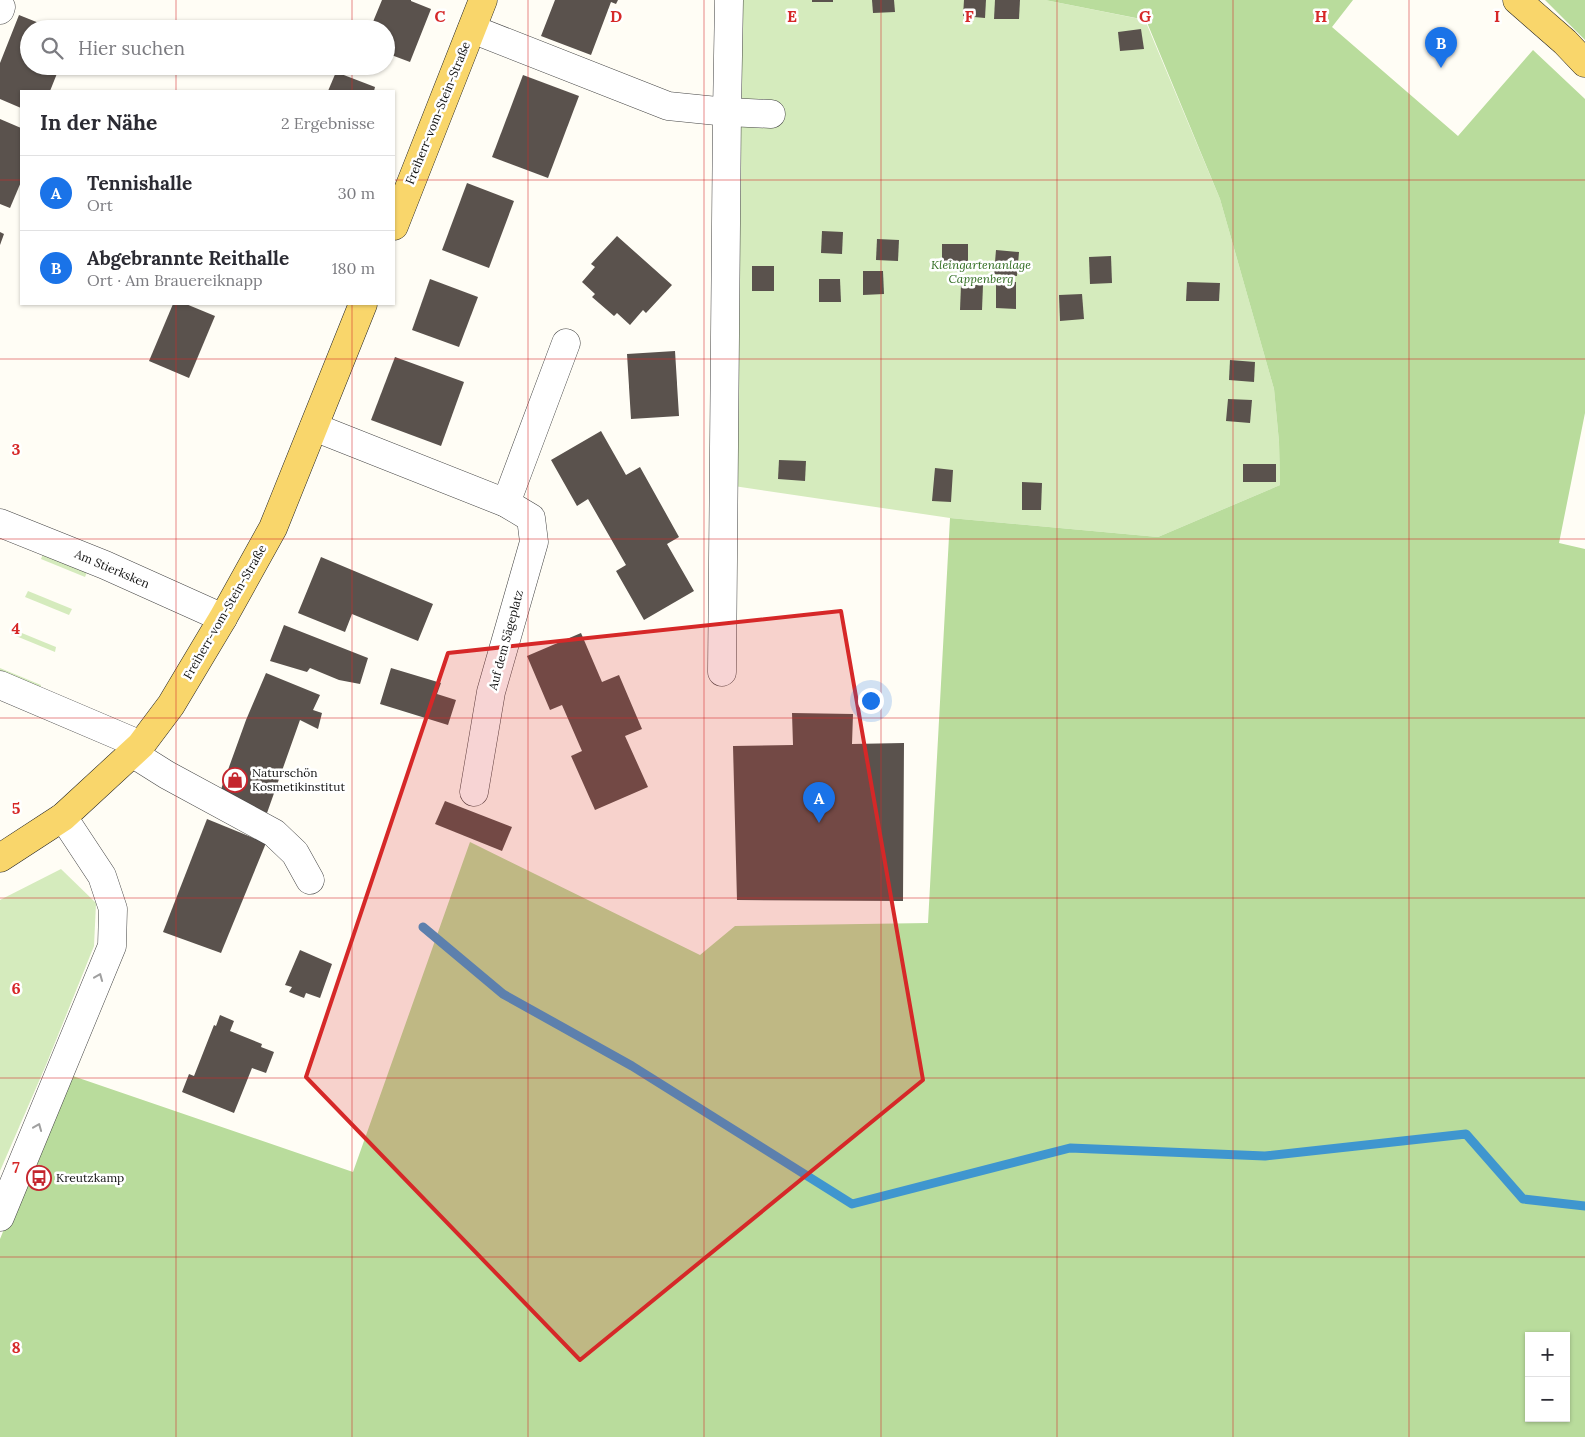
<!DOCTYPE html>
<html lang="de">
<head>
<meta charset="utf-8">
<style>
  :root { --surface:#fff; --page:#f7f7f7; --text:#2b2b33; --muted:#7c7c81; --line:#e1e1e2; --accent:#1a73e8 }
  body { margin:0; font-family:Lora,serif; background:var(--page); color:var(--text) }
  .controls { position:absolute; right:15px; bottom:15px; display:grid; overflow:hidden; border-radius:0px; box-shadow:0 1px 4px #0004 }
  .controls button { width:45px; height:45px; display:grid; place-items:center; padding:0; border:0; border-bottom:1px solid var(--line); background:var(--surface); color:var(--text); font:25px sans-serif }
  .you { position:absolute; left:870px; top:700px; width:18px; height:18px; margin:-12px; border:4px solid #fff; border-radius:50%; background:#1a73e8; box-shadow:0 0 0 8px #1a73e833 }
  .badge { display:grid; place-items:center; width:32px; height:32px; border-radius:50%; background:var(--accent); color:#fff; font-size:16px; font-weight:700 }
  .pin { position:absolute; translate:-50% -41px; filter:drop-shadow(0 1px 2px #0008) }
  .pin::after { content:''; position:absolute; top:26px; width:18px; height:15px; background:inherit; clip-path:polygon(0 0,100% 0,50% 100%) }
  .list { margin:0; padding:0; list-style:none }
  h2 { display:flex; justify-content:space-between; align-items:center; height:65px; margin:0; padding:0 20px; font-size:21px }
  h2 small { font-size:16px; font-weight:400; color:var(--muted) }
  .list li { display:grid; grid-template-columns:32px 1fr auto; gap:15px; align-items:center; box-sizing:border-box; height:75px; padding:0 20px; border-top:1px solid var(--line) }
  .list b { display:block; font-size:19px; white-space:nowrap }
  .list p { margin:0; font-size:16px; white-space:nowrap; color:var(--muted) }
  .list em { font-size:16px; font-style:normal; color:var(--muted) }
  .icon { flex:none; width:28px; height:28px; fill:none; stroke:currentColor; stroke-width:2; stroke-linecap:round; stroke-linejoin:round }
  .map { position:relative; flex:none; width:1585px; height:1437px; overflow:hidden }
  .search { position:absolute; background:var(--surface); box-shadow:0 1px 4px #0004; left:20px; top:20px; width:375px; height:55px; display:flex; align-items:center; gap:12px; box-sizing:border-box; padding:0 18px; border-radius:28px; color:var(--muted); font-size:19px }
  .panel { position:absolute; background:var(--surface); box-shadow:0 1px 4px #0004; left:20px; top:90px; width:375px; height:215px; border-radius:0px }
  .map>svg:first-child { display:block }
  .green { fill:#d5ebbd }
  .forest { fill:#b9dc9c; fill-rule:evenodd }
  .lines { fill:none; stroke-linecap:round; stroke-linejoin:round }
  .stream { stroke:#3f96cf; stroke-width:9 }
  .building { fill:#5a524d }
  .minor-casing { stroke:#444; stroke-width:29 }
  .major-casing { stroke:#222; stroke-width:29 }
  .minor { stroke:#fff; stroke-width:28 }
  .major { stroke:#f9d66b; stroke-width:28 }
  .oneway { stroke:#a0a0a0 }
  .marked { fill:#d62828; fill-opacity:0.2; stroke:#d62828; stroke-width:4; stroke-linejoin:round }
  .grid { fill:none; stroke:#d62828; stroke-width:1; stroke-opacity:0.55 }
  .labels { text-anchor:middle; stroke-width:5; stroke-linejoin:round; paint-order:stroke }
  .street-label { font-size:12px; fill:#111; stroke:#fff }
  .park-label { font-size:12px; font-style:italic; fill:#2f6b1f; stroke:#fff }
  .poi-label { font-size:12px; fill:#111; stroke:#fff; text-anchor:start }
  .grid-label { font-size:16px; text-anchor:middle; font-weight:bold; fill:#d62828; stroke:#fff; stroke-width:5; stroke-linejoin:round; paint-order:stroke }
</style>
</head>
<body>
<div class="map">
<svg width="1585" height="1437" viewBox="0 0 1585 1437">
  <rect width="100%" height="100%" fill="#fffdf5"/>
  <g class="green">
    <path d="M741 0H1045L1145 20 1220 199 1274 389 1279 442 1280 485 1158 537 950 518 727 485Z"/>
    <path d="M43 554 87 572 85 577 41 559Z"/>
    <path d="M28 591 72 609 69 615 25 597Z"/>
    <path d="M12 629 56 647 55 652 11 634Z"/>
    <path d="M0 668 41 685 39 690 0 674Z"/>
    <path d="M61 869 96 903 94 946 46 1065 0 1171V900Z"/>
  </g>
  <g class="forest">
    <path d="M1045 0H1353L1332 27 1458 136 1533 50 1585 99V413L1559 543 1585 549V1437H0V1239L67 1074 353 1172 470 842 700 955 735 926 928 923 950 518 1158 537 1280 485 1279 442 1274 389 1220 199 1146 20ZM1529 1336H1566V1418H1529Z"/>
    <path d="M1545 0H1585V40Z"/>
  </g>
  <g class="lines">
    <path class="stream" d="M423 927 503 994 632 1066 852 1204 1070 1148 1265 1156 1466 1134 1523 1199 1585 1206"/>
  </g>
  <g class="building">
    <path d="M382 0H411V1L431 9 410 62 386 53V29H370Z"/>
    <path d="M555 0H618L616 4 611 2 591 55 541 36Z"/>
    <rect x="812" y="0" width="21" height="2"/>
    <path d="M872 0H894L895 12 873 13Z"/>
    <path d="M964 0H986L985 18 963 16Z"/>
    <path d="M995 0H1020L1019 19H994Z"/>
    <path d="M19 15 54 29H29V66H60L50 91H21V108L0 99V63Z"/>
    <path d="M1141 29 1144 49 1120 51 1118 32Z"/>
    <path d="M336 72 375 87 374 91H328Z"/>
    <path d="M523 75 579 96 548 178 492 157Z"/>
    <path d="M0 119 21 128V182L10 208 0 204Z"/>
    <path d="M467 183 514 201 489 268 442 250Z"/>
    <path d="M822 231 843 232 842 254 821 253Z"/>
    <path d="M0 232 4 234 0 245Z"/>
    <path d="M617 236 672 285 646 313 643 310 630 325 617 313 614 316 592 297 595 294 582 282 595 267 591 264Z"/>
    <path d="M877 239 899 240 898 261 876 260Z"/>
    <rect x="942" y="244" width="26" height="26"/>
    <path d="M996 250 1019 252 1017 276 994 274Z"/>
    <path d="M1111 256 1112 283 1090 284 1089 257Z"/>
    <rect x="752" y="266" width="22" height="25"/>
    <path d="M863 271H883L884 294 863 295Z"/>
    <path d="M430 279 478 297 459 347 412 330Z"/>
    <path d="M819 279H840L841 302H819Z"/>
    <path d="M996 281 1016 282V309L996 308Z"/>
    <path d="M1187 282 1220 283 1219 301H1186Z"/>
    <path d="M961 285H983L982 310H960Z"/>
    <path d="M1082 294 1084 319 1060 321 1059 295Z"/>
    <path d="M173 304H186L215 316 189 378 149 361Z"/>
    <path d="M675 351 679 416 631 419 627 354Z"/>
    <path d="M395 357 464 382 441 446 371 420Z"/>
    <path d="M1230 360 1255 362 1254 382 1229 380Z"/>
    <path d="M1228 399 1252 400 1250 423 1226 421Z"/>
    <path d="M601 431 626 475 640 467 679 537 667 544 694 591 644 620 616 571 626 565 588 499 577 506 551 460Z"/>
    <path d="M779 460 806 461 805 481 778 479Z"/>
    <rect x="1243" y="464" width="33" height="18"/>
    <path d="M935 468 953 470 951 502 932 501Z"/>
    <path d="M1022 482 1042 483 1041 510H1022Z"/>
    <path d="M321 557 433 604 418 641 352 614 345 632 298 613Z"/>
    <path d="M284 625 368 658 360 684 339 680 310 668 307 672 270 661Z"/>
    <path d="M581 633 602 682 619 675 642 729 625 736 648 787 595 810 571 756 582 751 562 705 550 710 527 656Z"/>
    <path d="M391 668 441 683 437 694 456 700 448 725 380 704Z"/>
    <path d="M266 673 320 695 313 710 322 713 318 729 300 720 267 813 220 792 246 720Z"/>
    <path d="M792 713 853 714 852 744 904 743 903 901 737 900 733 746 793 745Z"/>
    <path d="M445 801 512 827 502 851 435 824Z"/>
    <path d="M207 819 266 843 221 953 163 932Z"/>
    <path d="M300 950 332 964 320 998 306 993 304 998 289 992 292 987 285 985Z"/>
    <path d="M220 1015 234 1021 230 1031 262 1044 261 1047 274 1052 266 1073 252 1068 234 1113 182 1092 189 1074 194 1076 214 1025 216 1026Z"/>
  </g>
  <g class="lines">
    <defs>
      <g id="minor">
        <path d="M729 0 727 112 771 114"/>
        <path d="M0 5 1 7 0 10"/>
        <path d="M472 29 668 106 727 112 722 672"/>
        <path d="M314 427 506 503 531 518 534 542 491 692 474 792"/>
        <path d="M506 503 566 343"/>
        <path d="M0 523 105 565 223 618"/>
        <path d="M0 685 141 745"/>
        <path d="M132 753 167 775 274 833 295 853 310 880"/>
        <path d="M0 1217 112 946 113 909 102 876 63 817"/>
      </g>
      <g id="major">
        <path d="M1517 0 1565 42 1585 63"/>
        <path d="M394 226 483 0"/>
        <path d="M0 858 63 817 141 745 171 705 223 618 273 528 363 304"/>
      </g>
    </defs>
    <use href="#minor" class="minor-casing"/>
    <use href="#major" class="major-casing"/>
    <use href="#minor" class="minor"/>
    <use href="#major" class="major"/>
  </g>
  <defs><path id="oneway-chevron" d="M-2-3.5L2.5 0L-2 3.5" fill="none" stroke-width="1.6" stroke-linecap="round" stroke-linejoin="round" transform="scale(1.25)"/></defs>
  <g class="oneway">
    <use href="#oneway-chevron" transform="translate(99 977) rotate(-68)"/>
    <use href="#oneway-chevron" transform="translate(38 1127) rotate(-68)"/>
  </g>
  <path class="marked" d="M841 611 923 1080 580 1360 306 1077 448 653Z"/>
  <path class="grid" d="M176 0V29M352 0V29M528 0V1437M704 0V1437M881 0V1437M1057 0V1437M1233 0V1437M1409 0V1437M176 66V91M352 66V91M0 180H21M394 180H1585M176 304V1437M352 304V1437M0 359H1585M0 539H1585M0 718H1585M0 898H1585M0 1078H1585M0 1257H1585"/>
  <defs>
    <symbol id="shop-ring" viewBox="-11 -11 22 22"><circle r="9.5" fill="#fff" stroke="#c4262e" stroke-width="1.5"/><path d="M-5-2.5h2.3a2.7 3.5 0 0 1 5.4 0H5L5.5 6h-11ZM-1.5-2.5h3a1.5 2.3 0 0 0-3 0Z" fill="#c4262e"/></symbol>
    <symbol id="bus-ring" viewBox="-11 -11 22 22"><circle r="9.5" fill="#fff" stroke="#c4262e" stroke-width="1.5"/><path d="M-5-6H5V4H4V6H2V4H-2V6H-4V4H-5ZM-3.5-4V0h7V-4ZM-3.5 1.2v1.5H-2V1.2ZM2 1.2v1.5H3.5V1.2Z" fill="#c4262e"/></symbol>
  </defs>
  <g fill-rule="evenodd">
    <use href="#shop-ring" x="221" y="766" width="28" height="28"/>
    <use href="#bus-ring" x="25" y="1164" width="28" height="28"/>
  </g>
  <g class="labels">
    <g class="street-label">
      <text transform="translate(438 113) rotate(-68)" y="4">Freiherr-vom-Stein-Straße</text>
      <text transform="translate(112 569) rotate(23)" y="4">Am Stierksken</text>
      <text transform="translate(225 612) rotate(-60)" y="4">Freiherr-vom-Stein-Straße</text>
      <text transform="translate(506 640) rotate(-75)" y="4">Auf dem Sägeplatz</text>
    </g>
    <g class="park-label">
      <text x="981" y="269">Kleingartenanlage<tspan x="981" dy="14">Cappenberg</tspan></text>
    </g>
    <g class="poi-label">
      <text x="252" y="777">Naturschön<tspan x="252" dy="14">Kosmetikinstitut</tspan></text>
      <text x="56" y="1182">Kreutzkamp</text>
    </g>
  </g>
  <g class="grid-label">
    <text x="440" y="22">C</text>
    <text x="616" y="22">D</text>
    <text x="792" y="22">E</text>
    <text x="969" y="22">F</text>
    <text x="1145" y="22">G</text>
    <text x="1321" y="22">H</text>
    <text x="1497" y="22">I</text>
    <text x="16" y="455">3</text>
    <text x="16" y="634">4</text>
    <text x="16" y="814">5</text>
    <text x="16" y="994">6</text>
    <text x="16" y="1173">7</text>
    <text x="16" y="1353">8</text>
  </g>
</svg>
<div class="controls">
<button>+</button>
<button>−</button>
</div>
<div class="you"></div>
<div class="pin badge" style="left:819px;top:823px">A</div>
<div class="pin badge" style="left:1441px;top:68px">B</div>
<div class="search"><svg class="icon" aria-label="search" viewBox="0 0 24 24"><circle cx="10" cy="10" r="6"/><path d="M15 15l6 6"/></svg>Hier suchen</div>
<section class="panel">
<h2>In der Nähe<small>2 Ergebnisse</small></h2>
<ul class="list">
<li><span class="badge">A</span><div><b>Tennishalle</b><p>Ort</p></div><em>30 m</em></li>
<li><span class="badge">B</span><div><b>Abgebrannte Reithalle</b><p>Ort · Am Brauereiknapp</p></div><em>180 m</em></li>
</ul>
</section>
</div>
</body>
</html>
